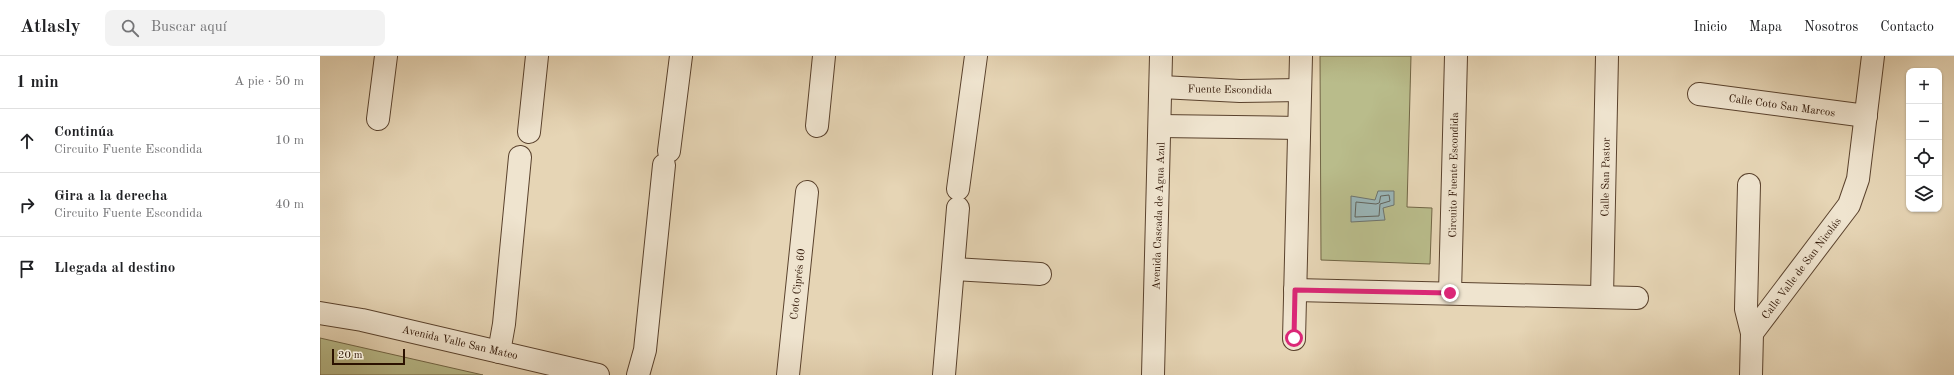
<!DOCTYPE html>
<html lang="es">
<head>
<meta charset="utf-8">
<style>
  :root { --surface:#fff; --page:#f2f2f2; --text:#202124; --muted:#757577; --line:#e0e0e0 }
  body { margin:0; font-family:"Old Standard TT",serif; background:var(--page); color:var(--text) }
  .controls { position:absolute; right:12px; top:12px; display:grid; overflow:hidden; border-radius:8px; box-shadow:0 1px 3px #0004 }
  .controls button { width:36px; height:36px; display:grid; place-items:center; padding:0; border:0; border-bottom:1px solid var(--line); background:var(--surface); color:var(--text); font:20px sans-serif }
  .scale { position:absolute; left:12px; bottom:10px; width:73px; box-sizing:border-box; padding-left:4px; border:2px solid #2b1100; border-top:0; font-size:11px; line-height:14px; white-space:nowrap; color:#2b1100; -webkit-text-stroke:3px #efe4cf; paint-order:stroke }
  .stop { position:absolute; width:12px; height:12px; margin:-9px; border:3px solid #db2777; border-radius:50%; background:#fff }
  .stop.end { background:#db2777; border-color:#fff; box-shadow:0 1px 4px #0008 }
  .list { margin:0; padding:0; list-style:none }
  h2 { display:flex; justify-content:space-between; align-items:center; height:52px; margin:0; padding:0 16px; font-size:17px }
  h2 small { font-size:13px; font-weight:400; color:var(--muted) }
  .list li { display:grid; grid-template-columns:26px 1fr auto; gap:12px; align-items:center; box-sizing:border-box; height:64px; padding:0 16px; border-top:1px solid var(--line) }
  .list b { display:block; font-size:15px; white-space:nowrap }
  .list p { margin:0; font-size:13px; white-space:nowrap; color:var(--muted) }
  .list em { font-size:13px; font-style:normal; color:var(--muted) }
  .icon { flex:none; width:22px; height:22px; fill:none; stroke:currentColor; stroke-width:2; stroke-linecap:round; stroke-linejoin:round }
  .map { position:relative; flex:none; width:1634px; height:319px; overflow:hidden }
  header { display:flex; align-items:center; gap:24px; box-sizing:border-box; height:56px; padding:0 20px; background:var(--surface); border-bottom:1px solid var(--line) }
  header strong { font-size:19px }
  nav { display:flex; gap:22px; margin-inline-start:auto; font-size:14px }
  .search { width:280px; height:36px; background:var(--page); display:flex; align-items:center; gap:10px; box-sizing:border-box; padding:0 14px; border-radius:8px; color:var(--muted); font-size:15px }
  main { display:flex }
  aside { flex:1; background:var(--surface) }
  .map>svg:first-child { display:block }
  .green { fill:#b9bc8b; stroke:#726646 }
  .water { fill:#9ab6b8; stroke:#6e746e }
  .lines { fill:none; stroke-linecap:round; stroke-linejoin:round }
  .shore { stroke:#62645c; stroke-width:1 }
  .street-casing { stroke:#5a422d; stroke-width:24 }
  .street { stroke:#efe4cf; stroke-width:22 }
  .route { stroke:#db2777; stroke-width:5 }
  .labels { text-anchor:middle; stroke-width:3; stroke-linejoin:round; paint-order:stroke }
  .street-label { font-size:11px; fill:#2b1100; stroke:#efe4cf }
</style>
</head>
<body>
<header>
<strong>Atlasly</strong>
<div class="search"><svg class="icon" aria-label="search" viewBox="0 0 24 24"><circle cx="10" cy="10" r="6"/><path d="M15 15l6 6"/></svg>Buscar aquí</div>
<nav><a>Inicio</a><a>Mapa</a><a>Nosotros</a><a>Contacto</a></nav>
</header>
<main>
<aside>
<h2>1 min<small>A pie · 50 m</small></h2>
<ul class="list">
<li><svg class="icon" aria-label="ahead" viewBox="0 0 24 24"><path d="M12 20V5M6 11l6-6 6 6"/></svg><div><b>Continúa</b><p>Circuito Fuente Escondida</p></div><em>10 m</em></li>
<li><svg class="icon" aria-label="right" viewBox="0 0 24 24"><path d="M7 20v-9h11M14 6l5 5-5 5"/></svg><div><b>Gira a la derecha</b><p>Circuito Fuente Escondida</p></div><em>40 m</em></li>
<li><svg class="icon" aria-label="arrive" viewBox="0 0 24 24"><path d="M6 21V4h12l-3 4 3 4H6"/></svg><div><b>Llegada al destino</b></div></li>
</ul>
</aside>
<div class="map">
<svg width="1634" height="319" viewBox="0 0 1634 319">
  <rect width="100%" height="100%" fill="#e6d5b5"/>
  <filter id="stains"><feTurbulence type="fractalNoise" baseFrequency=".005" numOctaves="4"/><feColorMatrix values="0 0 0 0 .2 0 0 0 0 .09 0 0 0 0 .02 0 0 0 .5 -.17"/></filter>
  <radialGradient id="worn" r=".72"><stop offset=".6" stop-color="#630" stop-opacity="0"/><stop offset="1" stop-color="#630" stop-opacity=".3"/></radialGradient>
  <g class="green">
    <path d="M1000 0H1091L1087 151 1112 152 1110 208 1001 204Z"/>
    <path d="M0 282 163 319H0Z"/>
  </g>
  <path class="water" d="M1058 135H1074V149L1063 152 1065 164 1031 166V140L1055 144Z"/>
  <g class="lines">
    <path class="shore" d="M1061 140 1069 139 1070 145 1060 148 1059 160 1035 161 1036 146 1056 148 1059 147Z"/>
    <defs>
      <g id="street">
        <path d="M841 31 920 35 979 34"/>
        <path d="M1379 38 1546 60"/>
        <path d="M58 63 66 0"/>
        <path d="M497 70 504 0"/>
        <path d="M840 70 978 72"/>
        <path d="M209 76 217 0"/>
        <path d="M349 95 361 0"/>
        <path d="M1429 129 1426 253 1432 277 1431 319"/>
        <path d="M638 133 656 0"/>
        <path d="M634 213 720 218"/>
        <path d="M975 234 1317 242"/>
        <path d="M1130 237 1136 0"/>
        <path d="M1282 241 1287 0"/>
        <path d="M0 257 42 264 278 319"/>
        <path d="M1432 277 1529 149 1538 123 1553 0"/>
        <path d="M974 283 981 0"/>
        <path d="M179 296 184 268 200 101"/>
        <path d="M318 319 325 294 344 109"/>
        <path d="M468 319 487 136"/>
        <path d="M624 319 638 152"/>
        <path d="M833 319 841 0"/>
      </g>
    </defs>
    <use href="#street" class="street-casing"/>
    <use href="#street" class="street"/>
  </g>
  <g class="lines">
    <path class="route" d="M974 282 975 234 1130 237"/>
  </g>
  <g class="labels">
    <g class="street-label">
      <text transform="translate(910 33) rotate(1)" y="4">Fuente Escondida</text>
      <text transform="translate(1462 49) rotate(8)" y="4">Calle Coto San Marcos</text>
      <text transform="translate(1133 119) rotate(-89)" y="4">Circuito Fuente Escondida</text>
      <text transform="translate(1285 121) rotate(-89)" y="4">Calle San Pastor</text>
      <text transform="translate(838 160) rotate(-88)" y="4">Avenida Cascada de Agua Azul</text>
      <text transform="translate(1481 212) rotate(-53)" y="4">Calle Valle de San Nicolás</text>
      <text transform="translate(477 228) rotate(-84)" y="4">Coto Ciprés 60</text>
      <text transform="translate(140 286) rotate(13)" y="4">Avenida Valle San Mateo</text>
    </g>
  </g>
  <rect width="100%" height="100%" filter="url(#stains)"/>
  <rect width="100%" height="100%" fill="url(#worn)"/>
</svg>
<div class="controls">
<button>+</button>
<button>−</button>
<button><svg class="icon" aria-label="locate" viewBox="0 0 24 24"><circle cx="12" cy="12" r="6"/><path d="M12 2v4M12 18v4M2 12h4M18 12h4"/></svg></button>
<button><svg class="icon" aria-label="layers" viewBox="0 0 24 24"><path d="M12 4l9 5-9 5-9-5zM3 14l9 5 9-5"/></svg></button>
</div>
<div class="scale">20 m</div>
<div class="stop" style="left:974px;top:282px"></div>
<div class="stop end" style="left:1130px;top:237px"></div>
</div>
</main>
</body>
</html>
